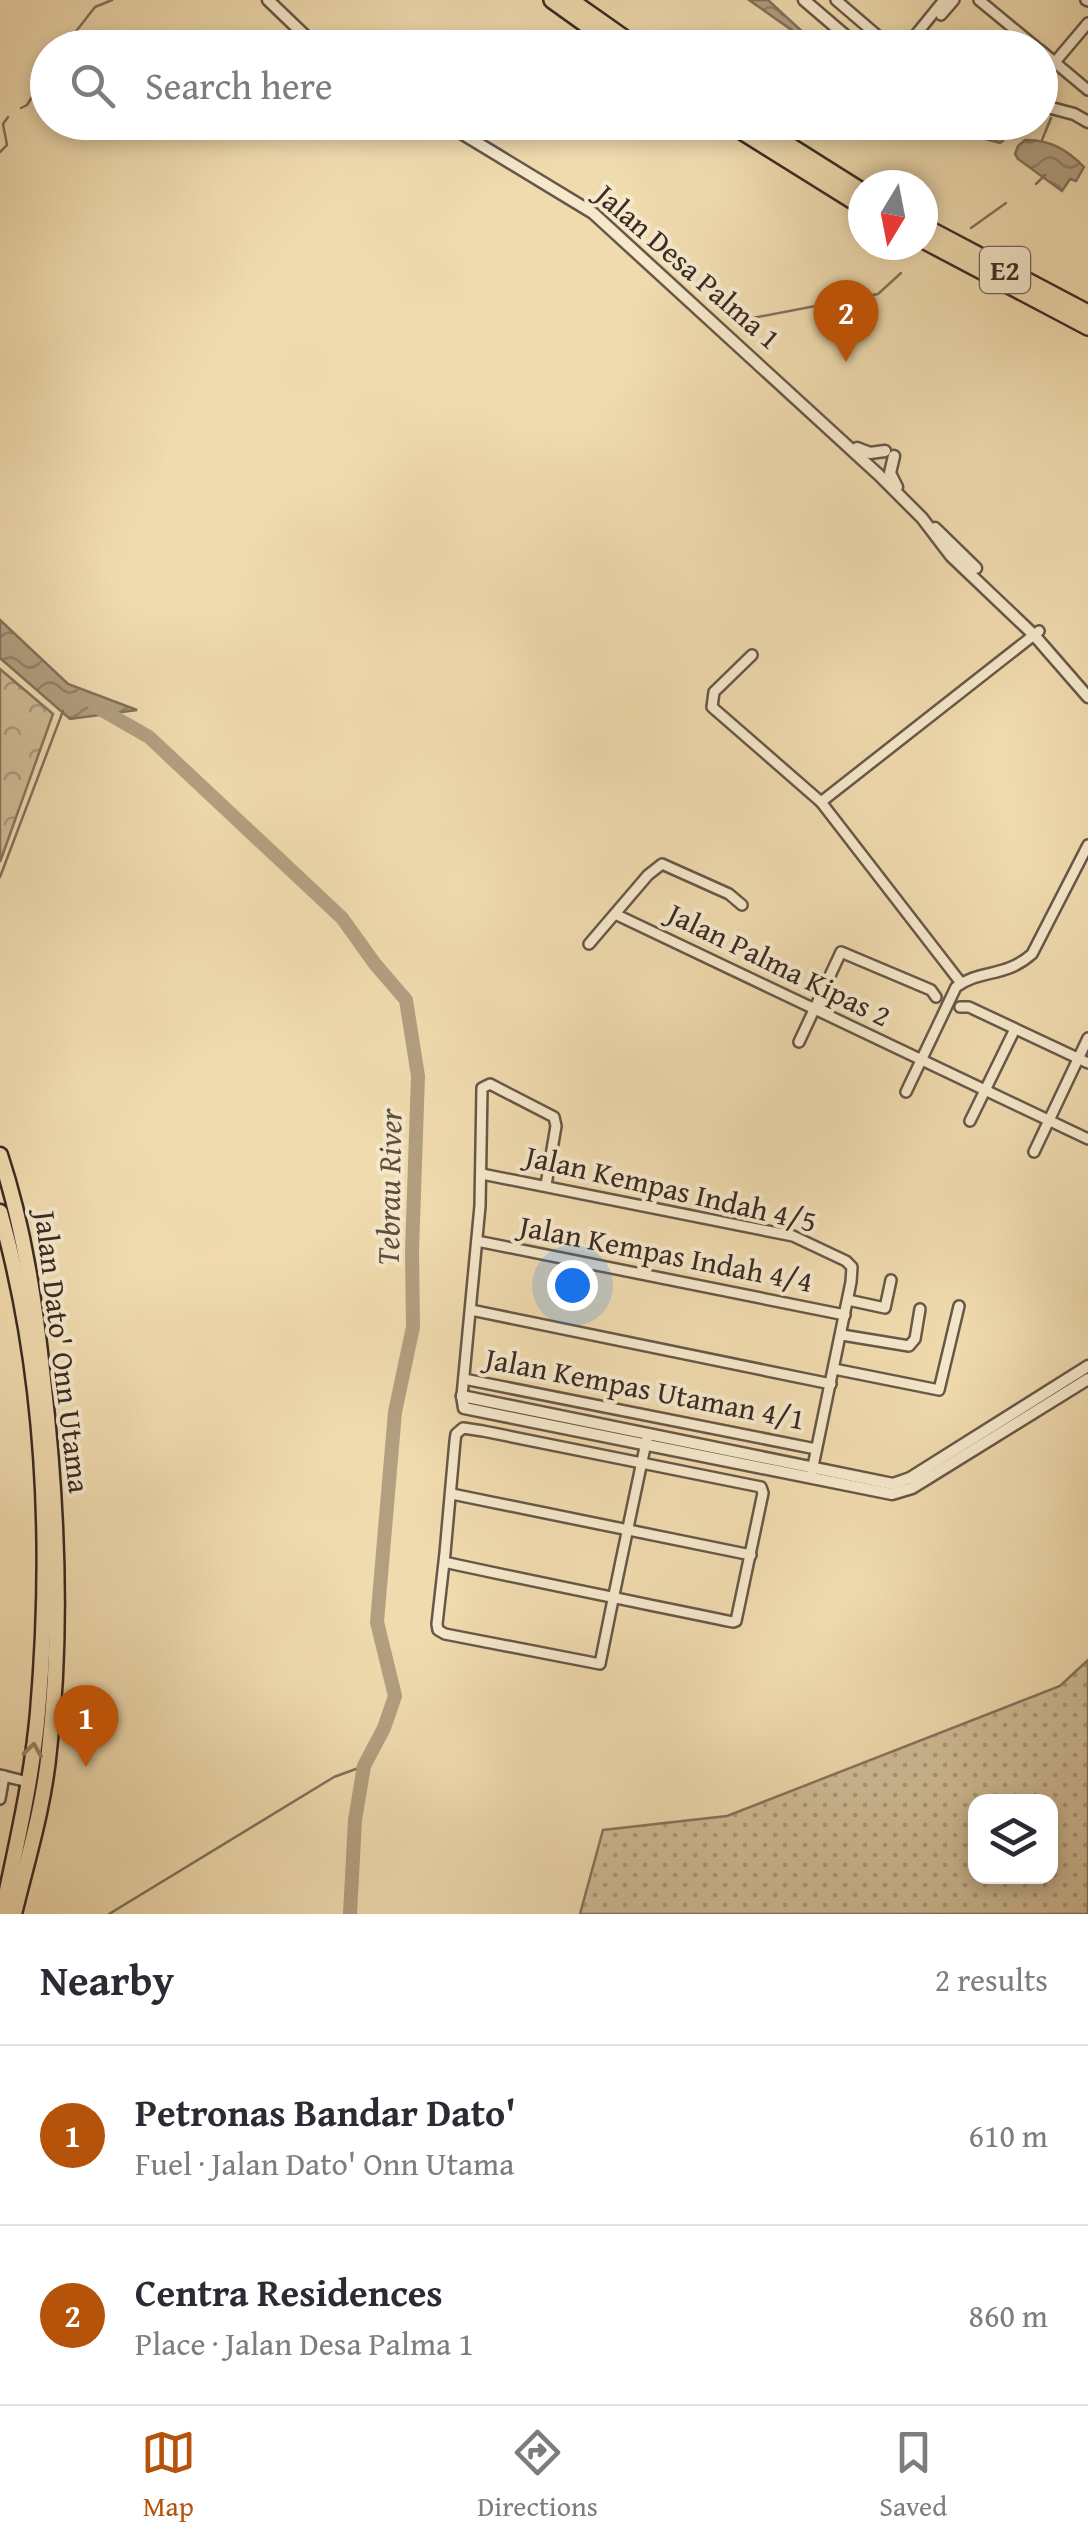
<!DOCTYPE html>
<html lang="en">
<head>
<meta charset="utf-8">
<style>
  :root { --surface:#fff; --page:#f7f7f7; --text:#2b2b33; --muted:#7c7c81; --line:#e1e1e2; --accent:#b45309 }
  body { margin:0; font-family:"Gentium Book Plus",serif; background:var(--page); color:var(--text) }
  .controls { position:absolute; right:30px; bottom:30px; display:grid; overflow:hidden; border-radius:20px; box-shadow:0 5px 15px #0003 }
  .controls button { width:90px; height:90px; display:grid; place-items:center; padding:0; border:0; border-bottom:2px solid var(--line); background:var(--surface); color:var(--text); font:50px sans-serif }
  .compass { position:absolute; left:848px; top:170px; width:90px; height:90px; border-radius:50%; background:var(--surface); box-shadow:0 5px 15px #0003; rotate:190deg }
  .you { position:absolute; left:572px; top:1285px; width:35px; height:35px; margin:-25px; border:8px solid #fff; border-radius:50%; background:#1a73e8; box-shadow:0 0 0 15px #1a73e833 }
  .badge { display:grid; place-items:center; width:65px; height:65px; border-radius:50%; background:var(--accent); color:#fff; font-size:32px; font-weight:700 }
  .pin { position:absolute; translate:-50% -82px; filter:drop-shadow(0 2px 5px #0008) }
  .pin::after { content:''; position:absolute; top:52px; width:35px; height:30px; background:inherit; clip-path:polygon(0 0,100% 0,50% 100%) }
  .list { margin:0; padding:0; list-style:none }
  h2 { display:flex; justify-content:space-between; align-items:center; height:130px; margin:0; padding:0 40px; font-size:42px }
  h2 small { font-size:32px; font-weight:400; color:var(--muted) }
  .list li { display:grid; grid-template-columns:65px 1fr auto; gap:30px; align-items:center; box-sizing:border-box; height:180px; padding:0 40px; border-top:2px solid var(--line) }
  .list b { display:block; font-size:38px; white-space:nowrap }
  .list p { margin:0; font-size:32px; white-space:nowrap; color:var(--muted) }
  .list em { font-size:32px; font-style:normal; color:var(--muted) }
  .icon { flex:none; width:55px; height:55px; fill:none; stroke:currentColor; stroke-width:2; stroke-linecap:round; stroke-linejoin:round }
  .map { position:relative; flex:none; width:1088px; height:1914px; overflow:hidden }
  .search { position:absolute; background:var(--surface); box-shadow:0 5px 15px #0003; left:30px; right:30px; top:30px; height:110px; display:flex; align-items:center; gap:25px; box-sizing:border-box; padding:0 35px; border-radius:55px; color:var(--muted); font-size:38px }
  .sheet { height:490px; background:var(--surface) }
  nav { display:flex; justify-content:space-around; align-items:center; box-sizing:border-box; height:140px; border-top:2px solid var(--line); background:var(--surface); font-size:28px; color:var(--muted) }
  nav a { display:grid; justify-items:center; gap:5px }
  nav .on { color:var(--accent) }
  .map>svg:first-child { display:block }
  .grass { fill:url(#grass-dots); stroke:#86745e; stroke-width:2.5; fill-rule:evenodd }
  .park { fill:url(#park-crowns); stroke:#86745e; stroke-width:2.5 }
  .water { fill:url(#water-waves); stroke:#82715c; stroke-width:2.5 }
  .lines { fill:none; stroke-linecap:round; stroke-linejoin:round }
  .stream { stroke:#82715c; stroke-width:2.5 }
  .river { stroke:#b29f80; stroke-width:14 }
  .minor-casing { stroke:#685748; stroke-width:14 }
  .tertiary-casing { stroke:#685748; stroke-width:15 }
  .primary-casing { stroke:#3a2b25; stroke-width:19 }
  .motorway-casing { stroke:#3a2b25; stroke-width:20 }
  .minor { stroke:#f5e8cb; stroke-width:9 }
  .tertiary { stroke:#f5e8cb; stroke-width:10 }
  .primary { stroke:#f0dbaf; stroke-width:14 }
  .motorway { stroke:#f0dbaf; stroke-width:15 }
  .oneway { stroke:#95836a }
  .labels { text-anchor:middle; stroke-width:8; stroke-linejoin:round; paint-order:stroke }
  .shield { fill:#f5e8cb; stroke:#726457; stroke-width:2.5 }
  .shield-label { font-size:28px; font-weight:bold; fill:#3a2b25 }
  .street-label { font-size:30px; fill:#3a2b25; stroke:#f5e8cb }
  .water-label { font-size:32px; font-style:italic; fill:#5e4e40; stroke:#f5e8cb }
</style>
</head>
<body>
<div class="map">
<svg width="1088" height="1914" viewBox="0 0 1088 1914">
  <defs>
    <pattern id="grass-dots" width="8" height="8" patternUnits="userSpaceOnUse" patternTransform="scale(2.5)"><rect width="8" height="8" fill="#d1bd98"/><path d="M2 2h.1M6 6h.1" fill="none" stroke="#ab9a7c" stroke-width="1.8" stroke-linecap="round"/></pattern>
    <pattern id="park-crowns" width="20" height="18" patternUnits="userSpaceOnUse" patternTransform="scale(2.5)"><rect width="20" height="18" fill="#d1bd98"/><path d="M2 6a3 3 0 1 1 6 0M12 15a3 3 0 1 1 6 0" fill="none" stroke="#ab9a7c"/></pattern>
    <pattern id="water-waves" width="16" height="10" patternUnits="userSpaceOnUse" patternTransform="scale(2.5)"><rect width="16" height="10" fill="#b29f80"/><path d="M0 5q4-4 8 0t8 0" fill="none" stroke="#928269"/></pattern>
  </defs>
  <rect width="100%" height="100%" fill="#f0dbaf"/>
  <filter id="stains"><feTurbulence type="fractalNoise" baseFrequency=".002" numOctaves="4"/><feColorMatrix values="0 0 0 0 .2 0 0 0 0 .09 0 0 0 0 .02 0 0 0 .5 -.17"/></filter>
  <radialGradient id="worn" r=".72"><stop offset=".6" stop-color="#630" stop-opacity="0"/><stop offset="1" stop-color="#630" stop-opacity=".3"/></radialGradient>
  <path class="grass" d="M1088 1660V1914H580L603 1830 727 1816 1060 1686ZM976 1802H1050V1876H976Z"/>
  <path class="park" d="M0 669 53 714 0 862Z"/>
  <g class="water">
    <path d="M749 0H768L819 47H808L793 31Z"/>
    <path d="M947 123 1000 128 1003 141 1000 143 947 129 943 126Z"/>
    <path d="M1025 140C1048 139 1068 150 1084 167L1076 181 1070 179 1062 191 1018 159 1015 154 1018 146Z"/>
    <path d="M0 620 68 684 137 710 70 719 0 658Z"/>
  </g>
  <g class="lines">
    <g class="stream">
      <path d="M63 48 95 7 112 0"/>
      <path d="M21 108 27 105 48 71"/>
      <path d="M1042 140 1051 118"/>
      <path d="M0 152 7 145 3 124 8 117"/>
      <path d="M1036 184 1045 175"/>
      <path d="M971 228 1006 203"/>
      <path d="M742 320 878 294 901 273"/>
      <path d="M0 877 63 711"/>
      <path d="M109 1914 334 1777 364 1766"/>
    </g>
    <path class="river" d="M95 706 149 737 342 918 375 964 406 1000 418 1076 412 1251 413 1327 395 1412 377 1622 395 1696 384 1728 364 1766 355 1820 350 1914"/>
    <defs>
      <g id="minor">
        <path d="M836 0 892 48"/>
        <path d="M979 0 1037 48"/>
        <path d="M1086 0 1088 1"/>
        <path d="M941 15 954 0"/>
        <path d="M905 48 944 0"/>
        <path d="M1040 50 1088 90"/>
        <path d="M1055 62 1088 23"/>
        <path d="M752 655 714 692 712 707 821 802 961 983"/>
        <path d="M821 802 1039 631"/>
        <path d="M615 914 1088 1139"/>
        <path d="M589 944 648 875 662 864 729 894 742 905"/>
        <path d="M960 1007H969L1088 1063"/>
        <path d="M799 1042 841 952 931 990 936 997"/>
        <path d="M906 1092 956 987C980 969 1005 978 1032 954L1088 845"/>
        <path d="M970 1121 1015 1029"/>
        <path d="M1034 1152 1088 1038"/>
        <path d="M482 1174 793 1236 846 1261 852 1267 851 1282 812 1471"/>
        <path d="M477 1241 845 1315"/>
        <path d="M848 1300 885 1308 891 1280"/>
        <path d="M471 1310 831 1384"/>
        <path d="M842 1335 909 1346 915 1339 920 1309"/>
        <path d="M834 1369 939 1390 959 1306"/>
        <path d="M464 1379 816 1449"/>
        <path d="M462 1396 480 1206 482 1088 490 1084 554 1117 556 1126 546 1185"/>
        <path d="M452 1494 751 1555"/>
        <path d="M444 1562C540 1583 636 1602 733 1622L736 1621 763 1493 761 1487 483 1431 463 1428 456 1434 455 1441 445 1553 444 1562 437 1624 438 1630 445 1634 600 1664C615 1588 631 1513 647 1438"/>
        <path d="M0 1775 28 1782"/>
        <path d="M0 1799 4 1776"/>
      </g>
      <g id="tertiary">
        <path d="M268 0 318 48"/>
        <path d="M804 0 860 48"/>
        <path d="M1040 105 1074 114 1088 122"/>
        <path d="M443 122 593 213 879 475 922 518 951 556 1034 635 1088 697"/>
        <path d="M857 448 870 453 885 451"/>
        <path d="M894 456 890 473 897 487"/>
        <path d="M935 528 976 568"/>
        <path d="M462 1396 464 1408 892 1494 912 1488 1088 1379"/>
        <path d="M462 1396 893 1484 910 1478 1088 1366"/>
      </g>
      <g id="primary">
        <path d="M0 1155C24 1228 35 1303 43 1379 57 1501 63 1627 49 1750 44 1806 27 1860 14 1914"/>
        <path d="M0 1212C45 1372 52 1547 38 1712 32 1780 16 1847 2 1914"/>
      </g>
      <g id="motorway">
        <path d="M552 0 619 48"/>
        <path d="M570 0 638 48"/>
        <path d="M727 122 863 207"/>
        <path d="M752 122 863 192"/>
        <path d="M923 226 1088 313"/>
        <path d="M923 240 1088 327"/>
      </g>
    </defs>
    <use href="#minor" class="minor-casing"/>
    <use href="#tertiary" class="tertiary-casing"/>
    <use href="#primary" class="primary-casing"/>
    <use href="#motorway" class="motorway-casing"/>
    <use href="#minor" class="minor"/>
    <use href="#tertiary" class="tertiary"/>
    <use href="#primary" class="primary"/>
    <use href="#motorway" class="motorway"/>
  </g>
  <defs><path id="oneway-chevron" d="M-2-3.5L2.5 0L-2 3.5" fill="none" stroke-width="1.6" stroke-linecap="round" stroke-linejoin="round" transform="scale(2.5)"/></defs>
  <use class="oneway" href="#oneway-chevron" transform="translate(33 1750) rotate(-82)"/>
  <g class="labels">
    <rect class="shield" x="980" y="247" width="50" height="46" rx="8"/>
    <g class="shield-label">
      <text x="1005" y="280">E2</text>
    </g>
    <g class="street-label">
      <text transform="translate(688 267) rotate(41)" y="10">Jalan Desa Palma 1</text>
      <text transform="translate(779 965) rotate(26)" y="10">Jalan Palma Kipas 2</text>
      <text transform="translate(671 1189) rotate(13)" y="10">Jalan Kempas Indah 4/5</text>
      <text transform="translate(666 1254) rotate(11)" y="10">Jalan Kempas Indah 4/4</text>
      <text transform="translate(62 1352) rotate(83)" y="10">Jalan Dato' Onn Utama</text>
      <text transform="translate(645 1389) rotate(11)" y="10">Jalan Kempas Utaman 4/1</text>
    </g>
    <g class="water-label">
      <text transform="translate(389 1187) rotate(-89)" y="11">Tebrau River</text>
    </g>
  </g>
  <rect width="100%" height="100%" filter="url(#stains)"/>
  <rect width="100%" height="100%" fill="url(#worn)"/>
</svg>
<div class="controls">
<button><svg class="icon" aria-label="layers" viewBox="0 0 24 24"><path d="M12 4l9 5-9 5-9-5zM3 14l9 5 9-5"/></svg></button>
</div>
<svg class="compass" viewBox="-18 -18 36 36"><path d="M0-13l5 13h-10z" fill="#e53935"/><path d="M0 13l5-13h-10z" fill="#7c7c81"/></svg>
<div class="you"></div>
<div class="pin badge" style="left:86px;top:1767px">1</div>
<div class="pin badge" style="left:846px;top:362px">2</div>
<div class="search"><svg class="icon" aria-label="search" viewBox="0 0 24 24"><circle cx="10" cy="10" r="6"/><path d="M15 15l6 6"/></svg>Search here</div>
</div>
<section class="sheet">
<h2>Nearby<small>2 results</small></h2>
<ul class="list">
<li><span class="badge">1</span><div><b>Petronas Bandar Dato'</b><p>Fuel · Jalan Dato' Onn Utama</p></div><em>610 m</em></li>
<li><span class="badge">2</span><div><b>Centra Residences</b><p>Place · Jalan Desa Palma 1</p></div><em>860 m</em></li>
</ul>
</section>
<nav>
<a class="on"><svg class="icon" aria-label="map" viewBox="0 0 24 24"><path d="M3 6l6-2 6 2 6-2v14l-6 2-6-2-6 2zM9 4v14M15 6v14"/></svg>Map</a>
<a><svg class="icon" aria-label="directions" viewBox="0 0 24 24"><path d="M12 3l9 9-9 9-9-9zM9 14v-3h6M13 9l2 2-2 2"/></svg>Directions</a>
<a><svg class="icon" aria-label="saved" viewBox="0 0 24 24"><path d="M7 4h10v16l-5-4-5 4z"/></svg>Saved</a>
</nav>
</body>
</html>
